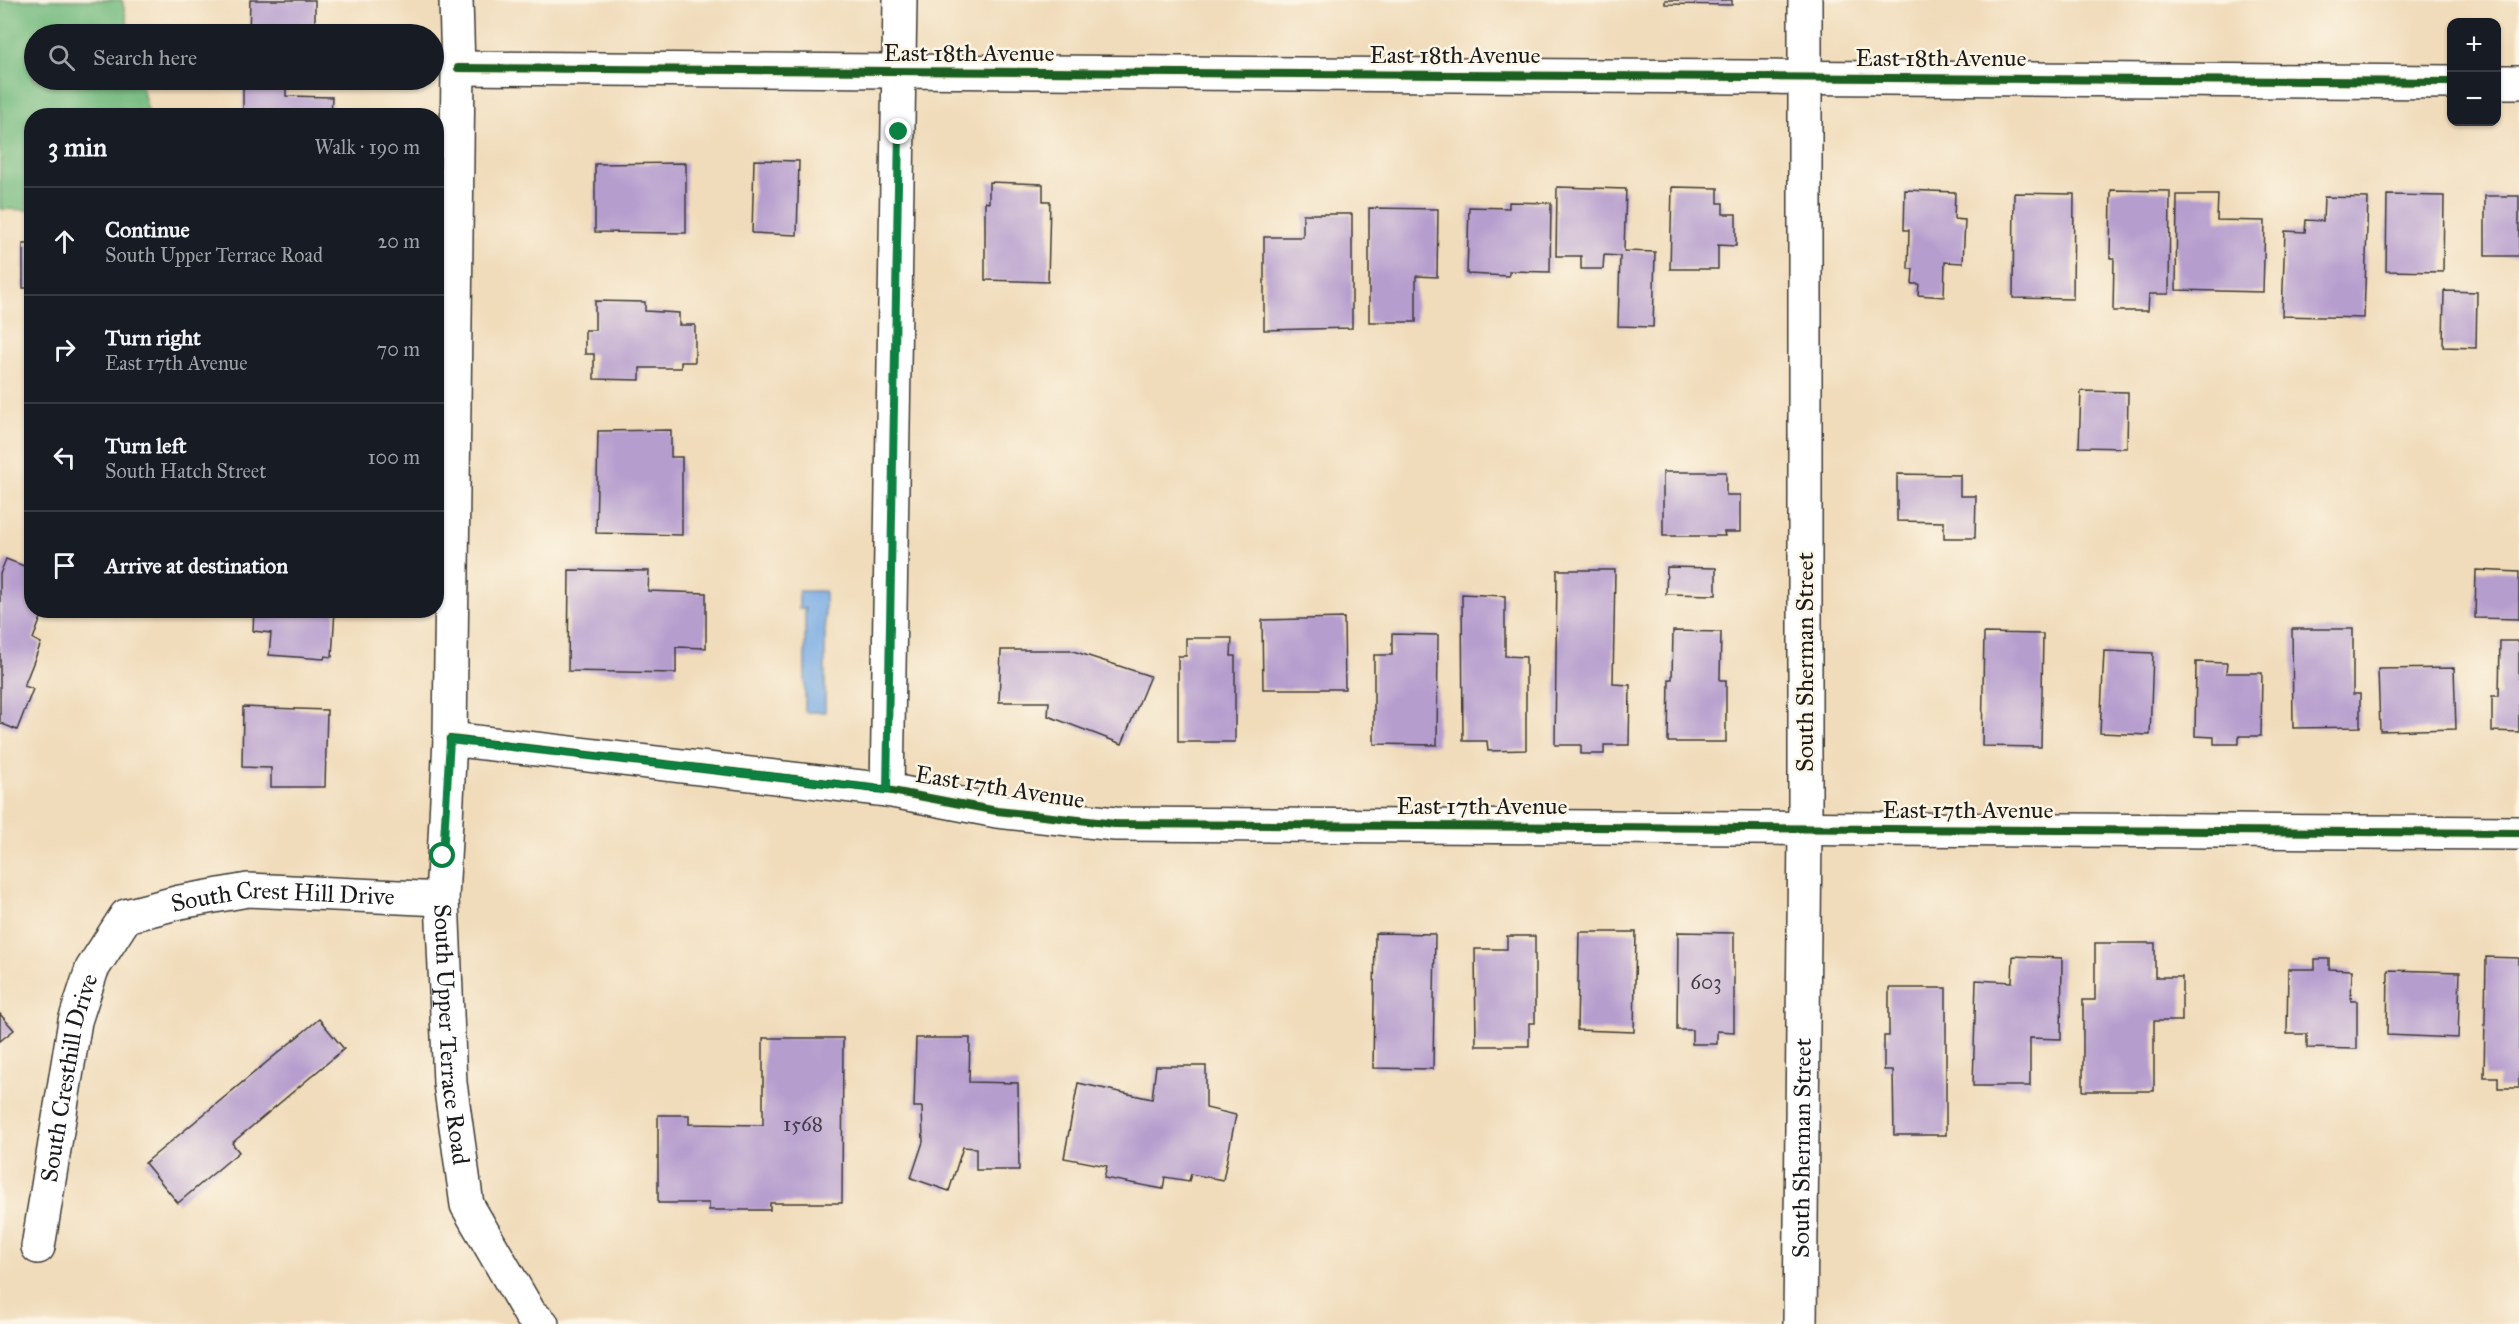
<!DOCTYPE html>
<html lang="en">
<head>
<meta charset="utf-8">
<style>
  :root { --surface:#171b24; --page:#242831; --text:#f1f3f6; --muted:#9ea1a6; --line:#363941 }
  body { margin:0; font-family:"IM FELL Great Primer",serif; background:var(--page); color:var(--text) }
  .controls { position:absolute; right:18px; top:18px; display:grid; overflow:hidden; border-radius:12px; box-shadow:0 2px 4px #0004 }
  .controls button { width:54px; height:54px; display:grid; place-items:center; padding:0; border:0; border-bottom:2px solid var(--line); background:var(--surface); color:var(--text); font:30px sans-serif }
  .stop { position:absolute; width:18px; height:18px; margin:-14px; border:4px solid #0b8043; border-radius:50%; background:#fff }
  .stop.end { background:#0b8043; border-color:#fff; box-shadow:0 2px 6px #0008 }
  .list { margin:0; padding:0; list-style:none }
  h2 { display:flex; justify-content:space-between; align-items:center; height:78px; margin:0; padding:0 24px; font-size:26px }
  h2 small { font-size:20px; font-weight:400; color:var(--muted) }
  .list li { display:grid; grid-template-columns:39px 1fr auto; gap:18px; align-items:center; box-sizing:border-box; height:108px; padding:0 24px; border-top:2px solid var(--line) }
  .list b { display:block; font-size:22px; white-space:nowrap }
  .list p { margin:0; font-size:20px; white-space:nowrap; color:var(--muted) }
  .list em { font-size:20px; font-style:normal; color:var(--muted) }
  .icon { flex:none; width:33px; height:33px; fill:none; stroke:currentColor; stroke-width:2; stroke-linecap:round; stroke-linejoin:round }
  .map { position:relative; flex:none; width:2519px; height:1324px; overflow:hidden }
  .search { position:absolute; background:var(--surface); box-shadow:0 2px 4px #0004; left:24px; top:24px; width:420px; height:66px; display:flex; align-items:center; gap:15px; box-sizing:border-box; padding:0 21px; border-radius:33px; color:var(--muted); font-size:22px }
  .panel { position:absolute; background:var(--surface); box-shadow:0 2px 4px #0004; left:24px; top:108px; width:420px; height:510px; border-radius:24px }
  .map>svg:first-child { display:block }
  .forest { fill:#77bc81; stroke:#4a6c4e; stroke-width:1.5 }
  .water { fill:#78abe4; stroke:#4a6480; stroke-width:1.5 }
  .building { fill:#b59dce }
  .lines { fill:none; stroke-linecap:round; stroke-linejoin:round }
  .street-casing { stroke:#3c3934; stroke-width:36 }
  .street { stroke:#fff; stroke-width:33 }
  .cycleway-casing { stroke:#fcf5e5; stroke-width:11 }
  .cycleway { stroke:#1b5e20; stroke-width:8 }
  .route { stroke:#0b8043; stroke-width:8 }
  .labels { text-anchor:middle; stroke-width:5; stroke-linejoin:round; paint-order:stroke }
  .number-label { font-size:21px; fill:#423c48 }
  .street-label { font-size:24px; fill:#1c1c1c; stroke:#fcf5e5 }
</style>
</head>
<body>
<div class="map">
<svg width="2519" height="1324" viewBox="0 0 2519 1324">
  <rect width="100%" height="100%" fill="#fcf5e5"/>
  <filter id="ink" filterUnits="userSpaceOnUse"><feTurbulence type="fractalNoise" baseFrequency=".0167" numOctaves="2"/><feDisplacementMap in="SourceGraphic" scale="12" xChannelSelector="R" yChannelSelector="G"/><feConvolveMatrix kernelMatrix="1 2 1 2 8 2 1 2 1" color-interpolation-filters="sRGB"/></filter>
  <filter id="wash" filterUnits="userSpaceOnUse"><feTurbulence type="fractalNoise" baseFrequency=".008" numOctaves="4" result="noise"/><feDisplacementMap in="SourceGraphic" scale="24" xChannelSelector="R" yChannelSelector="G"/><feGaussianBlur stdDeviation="1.35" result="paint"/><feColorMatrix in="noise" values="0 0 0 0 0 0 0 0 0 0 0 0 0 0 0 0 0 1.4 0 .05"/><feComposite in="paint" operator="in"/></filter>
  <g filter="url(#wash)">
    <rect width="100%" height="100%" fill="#f0dbba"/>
    <path class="forest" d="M0 0H122L130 34H34V80H140L149 115 32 116 31 210 0 209Z"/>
    <path class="water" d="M799 591H825V712H805V609L799 608Z"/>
    <g id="blocks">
      <g class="building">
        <path d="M250 0H315V24H300V34H249Z"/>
        <path d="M1665 0H1732V5L1665 4Z"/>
        <path d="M243 84 286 86V96L332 97 331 116H243Z"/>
        <path d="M754 160 799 161 797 235 752 233Z"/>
        <path d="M686 163V233L595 232V164Z"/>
        <path d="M989 182 1043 184V201H1050L1048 282 985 280V202L989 203Z"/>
        <path d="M1557 187 1626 189 1624 251 1655 252 1653 327 1618 326 1620 256 1604 255 1603 269H1581V256H1556Z"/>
        <path d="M1672 187 1718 188V203H1723V214H1736V246L1718 245V269H1670Z"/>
        <path d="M1905 190 1955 192 1954 219 1965 220 1963 263 1945 262 1944 297 1918 295 1919 284H1912L1913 269H1908L1909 230H1904Z"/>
        <path d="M2111 190 2170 191 2169 294H2149L2148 311H2113L2114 258H2110Z"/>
        <path d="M2014 193 2074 194 2073 299 2013 298Z"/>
        <path d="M2177 195H2218L2217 220 2265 221 2263 292 2176 290Z"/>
        <path d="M2387 195 2444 196 2443 272 2386 271Z"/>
        <rect x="2485" y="196" width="34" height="60"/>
        <path d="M2324 197 2368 198 2364 318 2282 316 2285 231 2305 232 2306 220 2323 221Z"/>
        <path d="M1509 202 1551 203 1550 272 1509 271V276L1467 274 1469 207 1509 208Z"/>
        <path d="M1369 208 1438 209 1437 277 1416 276V322H1369Z"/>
        <path d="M1303 214H1352V328L1264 330V237H1303Z"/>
        <rect x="23" y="244" width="9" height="44"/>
        <path d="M2444 291 2477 292 2476 348 2443 347Z"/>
        <path d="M595 301 645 302V311L679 313V325H695V362H681V368H640V380L594 379V354H585V330H595Z"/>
        <path d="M2081 391 2128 392 2127 448 2079 447Z"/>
        <path d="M671 430V457H682V535L596 533 598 431Z"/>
        <path d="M1663 472H1726V495H1740V532H1724L1725 536H1663Z"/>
        <path d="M1897 474 1960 475V496H1976L1975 538H1944V522L1897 521Z"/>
        <path d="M6 559 32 569V610H44L33 639 41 643 24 686 33 689 17 730 0 723V574Z"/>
        <path d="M1667 567 1716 568V595L1666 594Z"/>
        <path d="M569 570 649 571 648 591 706 593V648L676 647V673L568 671Z"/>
        <path d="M1557 570H1615L1613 684 1630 685 1629 745H1604V754H1581V745H1555Z"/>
        <path d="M2476 570 2519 572V619L2475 618Z"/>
        <path d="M1462 594 1505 596V656L1526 657V750L1488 751 1487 741H1463Z"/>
        <path d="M254 610H335L332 657 325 656 324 659 269 655 271 633 253 631Z"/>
        <path d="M1344 618 1345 689H1263L1262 620Z"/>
        <path d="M2292 629H2353V694H2360V727L2293 728Z"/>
        <path d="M1673 631 1721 632 1720 680H1726V742H1668L1669 679H1672Z"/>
        <path d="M1984 633 2043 634 2041 747 1982 746Z"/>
        <path d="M1392 634 1438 635 1437 745 1374 744V655H1392Z"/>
        <path d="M1186 638H1232L1231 656H1235V742H1178V656H1186Z"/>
        <path d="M2500 641H2519V732L2492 731V696H2499Z"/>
        <path d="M1001 650H1070L1150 676 1122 744 1048 716 1049 702H999Z"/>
        <path d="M2104 651 2153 653 2150 735 2100 733Z"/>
        <path d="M2196 662 2227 663 2226 673H2262L2261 736H2239V744H2214V737L2195 736Z"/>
        <path d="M2454 668 2456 729 2380 731 2378 669Z"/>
        <path d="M243 707 327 710 325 787H271V768L242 767Z"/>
        <path d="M1579 932H1636L1634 1032 1577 1030Z"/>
        <path d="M1678 932 1734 933V1032L1717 1031V1044H1692V1030H1677Z"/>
        <path d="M1375 933 1435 934 1433 1069 1373 1068Z"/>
        <path d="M1507 936H1535V1023H1529V1046H1476L1475 949H1507Z"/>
        <path d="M2095 943H2155V977H2182V1021H2154V1091H2083V1000H2095Z"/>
        <path d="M2013 956 2062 958 2061 1039 2030 1038V1086H1973L1976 980 2012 982Z"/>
        <path d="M2486 957 2519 958V1088H2498V1077H2484Z"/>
        <path d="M2315 959H2329V969L2352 970 2351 1001H2357V1049L2307 1048V1034H2287L2288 969H2315Z"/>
        <path d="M2388 970 2460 972 2458 1038 2387 1035Z"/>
        <path d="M1889 988H1946V1135H1894L1893 1070H1884V1036H1889Z"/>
        <path d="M0 1014 14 1030 0 1041Z"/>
        <path d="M319 1019 344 1049 232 1143 239 1152 178 1203 145 1163Z"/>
        <path d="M763 1038H843L842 1203H770V1210H709V1203H658V1115H689V1124L763 1125Z"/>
        <path d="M916 1038H970L969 1082 1018 1083 1019 1170H976V1148L963 1147 949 1191 911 1178 923 1142 922 1107H914Z"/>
        <path d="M1156 1066H1206V1108L1236 1115 1223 1180 1191 1174 1189 1181 1165 1177 1163 1189 1104 1178 1107 1166 1064 1158 1078 1083 1152 1099Z"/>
      </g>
    </g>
  </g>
  <g filter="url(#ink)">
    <use href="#blocks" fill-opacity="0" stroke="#3c3934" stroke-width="1.5"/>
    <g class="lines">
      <defs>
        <g id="street">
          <path id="s1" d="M456 0 458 68 450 739 442 899 450 1083 467 1205 530 1314 542 1324"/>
          <path d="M458 68 2452 82"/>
          <path d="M2496 82H2519"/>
          <path d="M450 739 887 790 997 811 1115 824 2519 833"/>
          <path d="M887 790 900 0"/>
          <path id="s2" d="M38 1247 75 1021 92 969 126 916 180 902 248 890 442 899"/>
          <path id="s3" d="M1800 1324 1805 828V0"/>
        </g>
      </defs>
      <use href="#street" class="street-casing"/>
      <use href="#street" class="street"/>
      <defs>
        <g id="cycleway">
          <path d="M458 68 2452 82"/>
          <path d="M450 739 887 790 997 811 1115 824 2519 833"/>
        </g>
      </defs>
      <use href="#cycleway" class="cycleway-casing"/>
      <use href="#cycleway" class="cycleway"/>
    </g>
  </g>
  <g class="lines" filter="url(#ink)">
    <path class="route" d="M443 856 450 740 887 790 899 132"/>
  </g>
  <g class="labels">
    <g class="number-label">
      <text x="1706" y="989">603</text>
      <text x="803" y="1131">1568</text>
    </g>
    <g class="street-label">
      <text x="969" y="61">East 18th Avenue</text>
      <text x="1455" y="63">East 18th Avenue</text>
      <text x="1941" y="66">East 18th Avenue</text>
      <text transform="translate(1805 662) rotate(-90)" y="8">South Sherman Street</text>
      <text transform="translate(1000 787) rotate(9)" y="8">East 17th Avenue</text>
      <text x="1482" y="814">East 17th Avenue</text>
      <text x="1968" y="818">East 17th Avenue</text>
      <text dy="8" stroke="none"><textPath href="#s2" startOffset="506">South Crest Hill Drive</textPath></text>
      <text dy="8" stroke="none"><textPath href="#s1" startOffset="1035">South Upper Terrace Road</textPath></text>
      <text dy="8" stroke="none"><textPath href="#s2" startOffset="172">South Cresthill Drive</textPath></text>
      <text dy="8" stroke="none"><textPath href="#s3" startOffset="176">South Sherman Street</textPath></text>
    </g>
  </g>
</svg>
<div class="controls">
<button>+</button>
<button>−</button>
</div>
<div class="stop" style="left:443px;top:856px"></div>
<div class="stop end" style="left:899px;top:132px"></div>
<div class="search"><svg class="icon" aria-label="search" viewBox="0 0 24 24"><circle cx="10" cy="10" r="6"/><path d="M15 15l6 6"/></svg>Search here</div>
<section class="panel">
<h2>3 min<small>Walk · 190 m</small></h2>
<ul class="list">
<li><svg class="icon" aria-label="ahead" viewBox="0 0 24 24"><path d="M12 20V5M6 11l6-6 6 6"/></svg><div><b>Continue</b><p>South Upper Terrace Road</p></div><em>20 m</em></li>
<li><svg class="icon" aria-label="right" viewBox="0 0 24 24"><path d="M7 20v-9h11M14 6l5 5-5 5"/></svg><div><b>Turn right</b><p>East 17th Avenue</p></div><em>70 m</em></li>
<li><svg class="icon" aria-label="left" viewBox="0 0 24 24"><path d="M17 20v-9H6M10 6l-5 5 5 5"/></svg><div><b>Turn left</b><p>South Hatch Street</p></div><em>100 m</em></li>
<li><svg class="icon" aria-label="arrive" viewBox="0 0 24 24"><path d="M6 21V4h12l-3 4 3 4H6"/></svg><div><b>Arrive at destination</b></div></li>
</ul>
</section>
</div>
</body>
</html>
